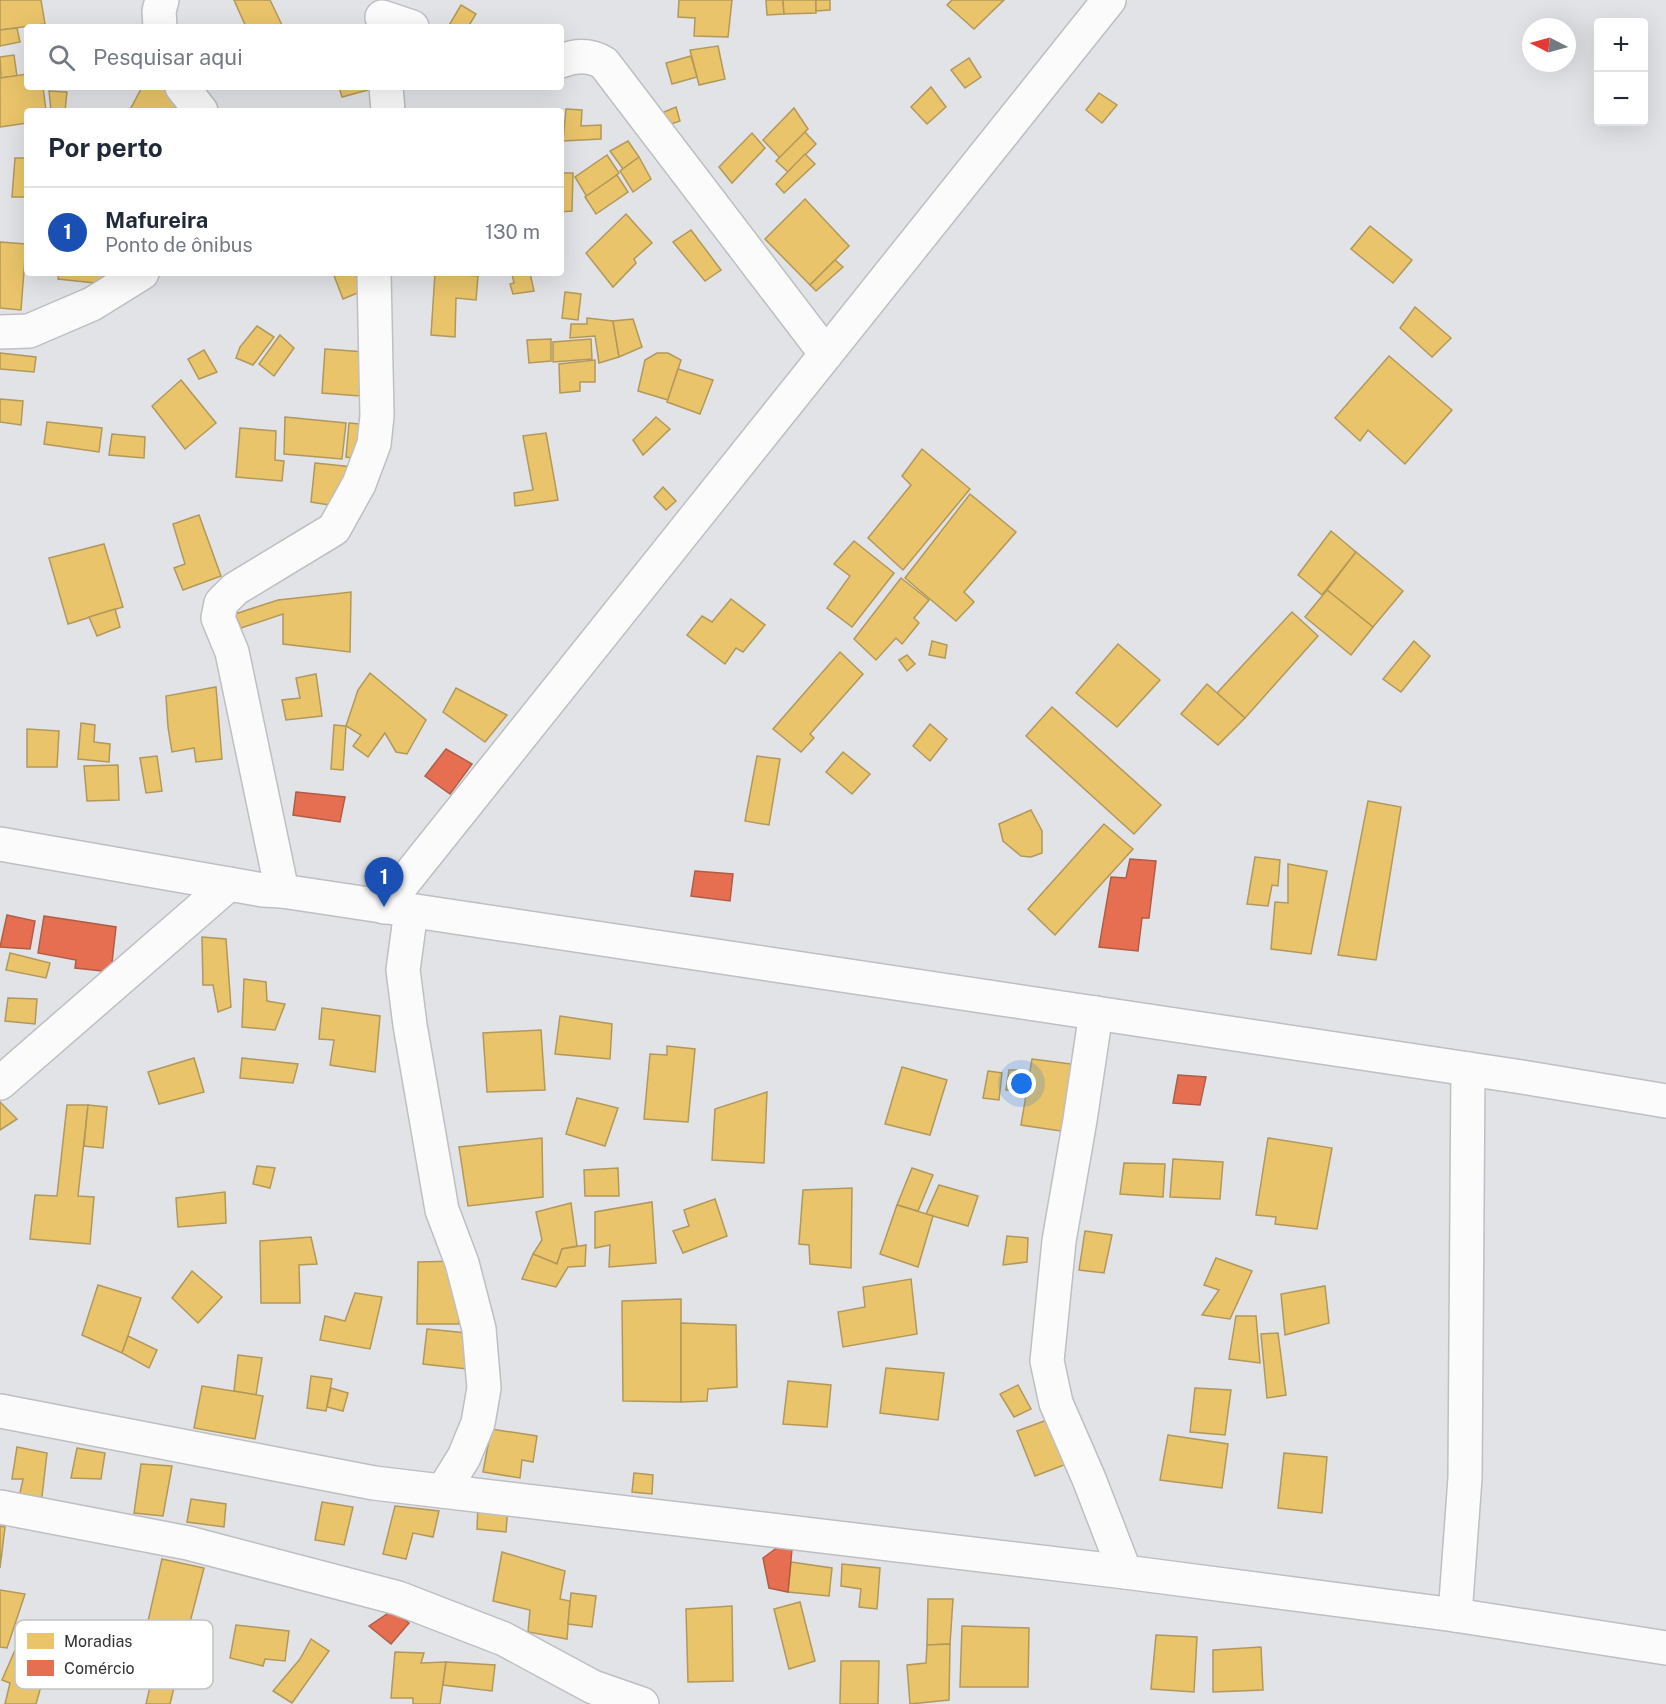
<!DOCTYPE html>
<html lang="pt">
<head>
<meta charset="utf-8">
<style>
  :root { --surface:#fff; --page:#f2f2f3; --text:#1f2937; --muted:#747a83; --line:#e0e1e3; --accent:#6e7073 }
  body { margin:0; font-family:"Public Sans",sans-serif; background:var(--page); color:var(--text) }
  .controls { position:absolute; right:18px; top:18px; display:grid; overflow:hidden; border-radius:6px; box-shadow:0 6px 24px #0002 }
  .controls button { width:54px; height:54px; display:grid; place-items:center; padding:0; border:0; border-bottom:2px solid var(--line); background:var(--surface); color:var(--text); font:30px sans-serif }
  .compass { position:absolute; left:1522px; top:18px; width:54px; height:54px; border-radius:50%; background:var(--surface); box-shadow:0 6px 24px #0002; rotate:276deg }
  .you { position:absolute; left:1022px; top:1084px; width:21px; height:21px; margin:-15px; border:4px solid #fff; border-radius:50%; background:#1a73e8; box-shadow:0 0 0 9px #1a73e833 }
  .badge { display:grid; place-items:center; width:39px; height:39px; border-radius:50%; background:var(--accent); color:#fff; font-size:20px; font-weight:700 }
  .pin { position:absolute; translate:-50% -50px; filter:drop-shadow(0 2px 3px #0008) }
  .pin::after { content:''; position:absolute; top:32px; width:21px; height:18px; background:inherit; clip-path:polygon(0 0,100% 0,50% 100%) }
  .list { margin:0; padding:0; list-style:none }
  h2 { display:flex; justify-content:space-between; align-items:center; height:78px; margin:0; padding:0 24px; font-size:26px }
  h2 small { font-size:20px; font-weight:400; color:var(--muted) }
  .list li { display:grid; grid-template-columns:39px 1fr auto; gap:18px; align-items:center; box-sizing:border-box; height:90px; padding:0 24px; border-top:2px solid var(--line) }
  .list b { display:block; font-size:22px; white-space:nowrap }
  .list p { margin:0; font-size:20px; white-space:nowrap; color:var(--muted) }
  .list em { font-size:20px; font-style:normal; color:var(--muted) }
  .icon { flex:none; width:33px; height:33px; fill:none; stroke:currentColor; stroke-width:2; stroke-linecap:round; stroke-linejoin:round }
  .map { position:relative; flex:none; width:1666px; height:1704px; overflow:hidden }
  .search { position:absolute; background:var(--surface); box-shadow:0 6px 24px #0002; left:24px; top:24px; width:540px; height:66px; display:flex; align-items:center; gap:15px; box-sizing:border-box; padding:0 21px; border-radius:6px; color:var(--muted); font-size:22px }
  .panel { position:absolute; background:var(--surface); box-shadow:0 6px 24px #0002; left:24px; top:108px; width:540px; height:168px; border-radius:6px }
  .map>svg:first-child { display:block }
  .homes { fill:#e9c46a; stroke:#b2985a; stroke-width:1.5 }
  .shops { fill:#e76f51; stroke:#b05d48; stroke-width:1.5 }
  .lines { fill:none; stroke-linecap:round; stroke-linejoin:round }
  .street-casing { stroke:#bebfc2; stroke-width:36 }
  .secondary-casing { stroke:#bebfc2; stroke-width:36 }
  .street { stroke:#fbfbfb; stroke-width:33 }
  .secondary { stroke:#fbfbfb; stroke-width:33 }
  .key { fill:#fff; stroke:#c1c2c2; stroke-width:1.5 }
  .key-label { font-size:16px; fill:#303234 }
</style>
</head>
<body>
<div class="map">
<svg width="1666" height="1704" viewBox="0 0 1666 1704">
  <rect width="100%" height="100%" fill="#e2e3e7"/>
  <g class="homes">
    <path d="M0 0H41L45 24 0 30Z"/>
    <path d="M234 0H270L282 25 277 27H246Z"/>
    <path d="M679 0H732L728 37 694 36 695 18 678 17Z"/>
    <path d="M766 0H783L784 14 767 15Z"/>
    <path d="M783 0H816V13L784 14Z"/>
    <path d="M816 0H830V10L816 11Z"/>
    <path d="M952 0H1004L974 29 947 5Z"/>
    <path d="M461 5 476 14 468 27H448Z"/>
    <path d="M17 28 20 42 0 46V30Z"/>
    <path d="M718 46 725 79 699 85 690 50Z"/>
    <path d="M14 55 17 76 1 78 0 57Z"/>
    <path d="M691 56 697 77 672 84 666 63Z"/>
    <path d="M969 58 981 77 965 88 951 70Z"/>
    <path d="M27 74V87H43L46 111H27V123L0 127V78Z"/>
    <path d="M142 87H160L180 98 174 111H136L131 108Z"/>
    <path d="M339 87H379L342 97Z"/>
    <path d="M931 87 946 107 927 124 911 107Z"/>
    <path d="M49 91 67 92 65 111H51Z"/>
    <path d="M1099 93 1117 105 1102 123 1086 110Z"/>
    <path d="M676 107 680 121 662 127 657 115Z"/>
    <path d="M794 108 808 129 780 158 763 140Z"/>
    <path d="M566 109 582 110 581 126 601 125V139L563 141Z"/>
    <path d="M805 132 816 144 788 172 776 161Z"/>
    <path d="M752 133 765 148 732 183 719 167Z"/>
    <path d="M628 141 639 157 623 169 610 151Z"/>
    <path d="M805 154 815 164 784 193 776 184Z"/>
    <path d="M607 155 619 173 587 197 575 177Z"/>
    <path d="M639 157 651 179 633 192 620 171Z"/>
    <path d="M15 158H27V197H12Z"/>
    <path d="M561 173H573L572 211 561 212Z"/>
    <path d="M617 175 628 192 596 214 585 197Z"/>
    <path d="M805 199 849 246 810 285 765 239Z"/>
    <path d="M626 214 652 243 634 259 636 263 613 287 586 253Z"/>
    <path d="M1370 226 1412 260 1393 283 1351 249Z"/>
    <path d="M691 230 721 270 705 281 673 242Z"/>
    <path d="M0 242 26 244 21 310 0 308Z"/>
    <path d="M835 260 843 267 816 291 810 285Z"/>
    <path d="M59 273H105L104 284 58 279Z"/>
    <path d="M333 273H355L362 291 343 299Z"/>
    <path d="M435 273 478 276 476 300 456 298 455 337 431 335Z"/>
    <path d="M518 273H530L534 291 513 294 510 284 514 283 512 274Z"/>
    <path d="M565 292 581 294 578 320 562 318Z"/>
    <path d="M1415 307 1451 338 1432 357 1400 328Z"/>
    <path d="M587 318 613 321 619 357 599 363 595 336 570 338 571 324H587Z"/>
    <path d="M633 319 642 347 619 357 613 321Z"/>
    <path d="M257 326 274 337 253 365 236 358 240 347Z"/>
    <path d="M280 335 294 348 274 376 259 364Z"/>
    <path d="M551 339V361L529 363 527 340Z"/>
    <path d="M591 339 592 359 553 362V342Z"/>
    <path d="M325 349 365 352 360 396 322 393Z"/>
    <path d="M204 350 217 372 199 379 188 359Z"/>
    <path d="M0 353 36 357 34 372 0 369Z"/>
    <path d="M657 353H668L681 360 668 400 638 391 645 360Z"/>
    <path d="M1389 356 1452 410 1405 464 1368 430 1360 441 1335 418Z"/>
    <path d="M595 360V382H580V391L560 393 559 364Z"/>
    <path d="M678 369 713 380 700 414 667 402Z"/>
    <path d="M181 380 216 423 185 449 152 406Z"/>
    <path d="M0 399 23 401 21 425 0 422Z"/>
    <path d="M285 417 346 423 342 459 284 454Z"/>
    <path d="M656 417 670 429 643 455 633 440Z"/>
    <path d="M47 422 102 428 99 452 44 444Z"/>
    <path d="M349 423 370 425 365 460 346 457Z"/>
    <path d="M240 428 276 431 275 460 284 461 282 481 236 477Z"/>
    <path d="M546 433 558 500 515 506 514 493 533 490 523 436Z"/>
    <path d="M112 434 145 437 144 458 109 455Z"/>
    <path d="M922 449 970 489 903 570 868 538 911 485 902 476Z"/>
    <path d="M315 463 353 467 342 507 311 502Z"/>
    <path d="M663 487 676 501 666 510 654 497Z"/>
    <path d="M970 494 1016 532 964 592 974 602 956 621 905 578Z"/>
    <path d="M199 515 221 576 183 590 174 568 185 564 173 524Z"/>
    <path d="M1331 531 1356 552 1322 595 1298 575Z"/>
    <path d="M854 541 894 573 852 627 827 608 850 576 834 564Z"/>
    <path d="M104 544 123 607 68 624 49 558Z"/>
    <path d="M1356 552 1403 591 1373 627 1327 590Z"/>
    <path d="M901 578 929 600 914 618 919 623 902 644 896 638 876 660 854 639Z"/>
    <path d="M1327 590 1373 627 1351 655 1305 617Z"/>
    <path d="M351 592 350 652 283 644V614L241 628 235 614 278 600Z"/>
    <path d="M731 599 765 625 743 652 736 648 725 664 687 635 702 616 712 622Z"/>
    <path d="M115 609 120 627 97 636 89 617Z"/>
    <path d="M1292 612 1318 636 1245 718 1217 693Z"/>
    <path d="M932 641 947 645 945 658 929 655Z"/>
    <path d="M1414 641 1430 656 1401 692 1383 679Z"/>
    <path d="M1118 644 1160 680 1117 727 1076 693Z"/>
    <path d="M840 652 863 674 810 734 814 738 801 752 773 729Z"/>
    <path d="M907 655 915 664 907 671 899 660Z"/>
    <path d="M370 673 426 720 407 754 396 752 385 733 368 757 353 746 361 735 346 726 358 690Z"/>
    <path d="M316 674 322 716 286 720 282 700 300 698 296 678Z"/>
    <path d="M1207 684 1245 718 1218 745 1181 714Z"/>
    <path d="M216 687 222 759 196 762 194 748 172 752 168 727 166 696Z"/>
    <path d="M456 688 507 715 485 742 443 712Z"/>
    <path d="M1052 707 1161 805 1134 834 1026 736Z"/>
    <path d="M81 723 95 725 94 742 110 744 109 762 78 759Z"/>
    <path d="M930 724 947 739 930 761 913 746Z"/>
    <path d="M334 725 346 726 343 770 331 769Z"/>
    <path d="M27 729 59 731 57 767H27Z"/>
    <path d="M843 752 870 774 852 794 826 772Z"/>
    <path d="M157 756 162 791 146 793 140 758Z"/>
    <path d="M757 756 780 759 769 825 745 821Z"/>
    <path d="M118 765 119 800 87 801 84 766Z"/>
    <path d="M1368 801 1401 807 1376 960 1338 955Z"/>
    <path d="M1031 810 1042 831V853L1031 857 1021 856 1003 841 999 824Z"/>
    <path d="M1104 824 1133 849 1055 935 1028 909Z"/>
    <path d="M1255 857 1280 860 1278 886 1272 885 1268 906 1247 904Z"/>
    <path d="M1288 864 1327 871 1311 954 1271 949 1275 902 1288 903Z"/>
    <path d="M202 937 226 939 231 1007 218 1012 213 985H203Z"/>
    <path d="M10 953 50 963 46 978 6 970Z"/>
    <path d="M244 979 266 982 267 1001 285 1004 275 1030 242 1027Z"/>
    <path d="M8 998 37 999 35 1024 5 1021Z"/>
    <path d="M322 1008 380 1016 375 1072 330 1065 334 1040 319 1039Z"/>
    <path d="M560 1016 612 1024 610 1059 555 1054Z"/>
    <path d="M541 1030 545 1090 487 1092 483 1033Z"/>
    <path d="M667 1046 695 1049 688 1122 644 1119 650 1054 667 1055Z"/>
    <path d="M194 1058 204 1092 159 1104 148 1072Z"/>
    <path d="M242 1058 298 1064 293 1083 240 1078Z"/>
    <path d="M1032 1059 1086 1066 1074 1133 1021 1125Z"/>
    <path d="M902 1067 947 1080 930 1135 885 1124Z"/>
    <path d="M1009 1070H1017L1015 1091 1006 1090Z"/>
    <path d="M988 1071 1002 1073 999 1100 983 1098Z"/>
    <path d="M767 1092 764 1163 712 1160 715 1109Z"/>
    <path d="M577 1098 618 1108 605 1146 566 1134Z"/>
    <path d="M0 1102 17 1119 0 1130Z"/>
    <path d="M67 1105H88L78 1196 94 1197 90 1244 30 1239 35 1195 57 1196Z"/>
    <path d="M88 1105 107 1107 103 1148 84 1146Z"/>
    <path d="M542 1138 543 1197 468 1206 459 1147Z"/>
    <path d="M1268 1138 1332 1148 1317 1229 1275 1224 1276 1217 1256 1215Z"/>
    <path d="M1173 1159 1223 1162 1220 1199 1170 1197Z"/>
    <path d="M1124 1163 1165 1164 1163 1197 1120 1194Z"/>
    <path d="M257 1166 275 1168 270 1188 253 1184Z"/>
    <path d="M618 1168 619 1196H585L584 1170Z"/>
    <path d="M912 1168 933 1175 918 1211 897 1205Z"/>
    <path d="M939 1185 978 1196 968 1226 926 1214Z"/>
    <path d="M852 1188 851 1268 810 1264 809 1245 799 1244 803 1190Z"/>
    <path d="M225 1192 226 1223 178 1227 176 1198Z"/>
    <path d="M715 1199 727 1236 683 1253 673 1231 689 1226 684 1210Z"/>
    <path d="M652 1202 656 1263 609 1267 610 1245 595 1248V1212Z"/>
    <path d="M571 1203 577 1246 562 1249 557 1264 533 1254 542 1240 536 1212Z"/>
    <path d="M897 1205 933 1216 918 1267 880 1254Z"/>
    <path d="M1085 1231 1112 1235 1104 1273 1079 1270Z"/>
    <path d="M1007 1236 1028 1238 1027 1262 1003 1265Z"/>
    <path d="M311 1237 317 1264 299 1265 300 1303H261L260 1241Z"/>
    <path d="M586 1245 585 1266 568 1267 556 1287 522 1279 533 1254 557 1264 562 1249Z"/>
    <path d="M1216 1258 1252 1271 1230 1319 1202 1315 1219 1290 1204 1285Z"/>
    <path d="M457 1261 459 1324H417L418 1262Z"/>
    <path d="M192 1271 222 1297 198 1323 172 1298Z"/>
    <path d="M911 1279 917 1334 843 1347 838 1312 865 1307 863 1287Z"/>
    <path d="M98 1285 141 1298 122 1353 82 1335Z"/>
    <path d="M1325 1286 1329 1323 1285 1335 1281 1294Z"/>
    <path d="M355 1293 382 1297 370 1349 320 1340 325 1316 345 1321Z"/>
    <path d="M681 1299V1402L623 1401 622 1301Z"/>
    <path d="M1236 1316H1256L1260 1363 1229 1359Z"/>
    <path d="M681 1323 736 1325 737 1387 708 1389 707 1401 681 1402Z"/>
    <path d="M427 1329 477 1334 476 1370 423 1364Z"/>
    <path d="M1278 1333 1286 1395 1267 1398 1261 1334Z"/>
    <path d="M128 1336 157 1350 149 1368 122 1353Z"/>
    <path d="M238 1355 262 1358 256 1395 234 1391Z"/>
    <path d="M886 1368 944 1373 938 1420 880 1413Z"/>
    <path d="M311 1376 332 1379 326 1411 307 1408Z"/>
    <path d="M788 1381 831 1385 827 1427 783 1424Z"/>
    <path d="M1018 1385 1031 1409 1014 1417 1000 1394Z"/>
    <path d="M202 1386 263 1396 255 1439 194 1428Z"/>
    <path d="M331 1388 348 1393 343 1411 327 1407Z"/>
    <path d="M1195 1388 1231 1390 1225 1435 1190 1432Z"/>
    <path d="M1058 1416 1077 1460 1035 1476 1017 1431Z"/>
    <path d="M491 1429 537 1436 533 1462 522 1460 520 1478 483 1472Z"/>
    <path d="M1168 1435 1228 1444 1222 1488 1160 1480Z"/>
    <path d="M17 1447 47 1453 41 1505 18 1502 23 1479H12Z"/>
    <path d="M77 1448 105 1453 101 1479 71 1478Z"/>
    <path d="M1284 1453 1327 1457 1322 1513 1278 1508Z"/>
    <path d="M141 1464 172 1466 163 1516 134 1513Z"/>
    <path d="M634 1473 653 1475 652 1494 632 1492Z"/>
    <path d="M191 1499 226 1504 224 1527 187 1522Z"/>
    <path d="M322 1502 353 1507 344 1545 315 1540Z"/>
    <path d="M478 1504 508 1506 506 1532 477 1529Z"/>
    <path d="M395 1506 439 1511 433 1537 413 1533 406 1559 383 1554Z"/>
    <path d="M0 1526 5 1527 0 1568Z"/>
    <path d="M502 1552 565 1571 560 1599 570 1601 567 1639 528 1632 530 1610 493 1601Z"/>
    <path d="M162 1559 204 1568 181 1657 142 1648Z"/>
    <path d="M791 1562 832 1568 829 1596 788 1592Z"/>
    <path d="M842 1564 880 1568 877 1609 859 1607 861 1589 841 1586Z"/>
    <path d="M0 1590 25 1594 7 1648 0 1647Z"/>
    <path d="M571 1593 596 1596 592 1627 568 1624Z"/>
    <path d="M928 1599H953L950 1644 927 1645Z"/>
    <path d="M800 1602 815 1661 789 1669 774 1609Z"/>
    <path d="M732 1606 733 1681 688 1682 686 1609Z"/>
    <path d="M236 1625 289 1631 285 1661 265 1659 263 1666 230 1658Z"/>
    <path d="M962 1626 1029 1628 1028 1687H960Z"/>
    <path d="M1156 1635 1197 1637 1194 1692 1151 1689Z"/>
    <path d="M311 1639 329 1651 292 1703 273 1691 300 1659Z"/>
    <path d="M950 1644 949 1700 910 1704 907 1665 926 1663 927 1645Z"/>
    <path d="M1261 1647 1263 1690 1213 1692V1650Z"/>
    <path d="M15 1650 49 1658 36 1704H5L10 1683 2 1680Z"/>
    <path d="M395 1652 424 1653 421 1663 446 1662 440 1704H413V1698H391Z"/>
    <path d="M156 1661 179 1667 170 1704H146Z"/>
    <path d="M841 1661H879L878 1704H840Z"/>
    <path d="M446 1662 495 1665 492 1691 443 1685Z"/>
  </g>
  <g class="shops">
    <path d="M446 749 472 764 450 794 425 776Z"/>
    <path d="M296 792 345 797 340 822 293 815Z"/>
    <path d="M1130 859 1156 861 1149 918H1142L1138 951 1099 947 1111 877 1126 878Z"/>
    <path d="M695 871 733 874 730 901 691 896Z"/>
    <path d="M7 915 35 921 30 949 0 947Z"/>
    <path d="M44 916 116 927 111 972 75 968 76 960 38 953Z"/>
    <path d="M1178 1075 1206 1077 1200 1105 1173 1103Z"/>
    <path d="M778 1547 792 1549 788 1592 769 1588 763 1558Z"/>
    <path d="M393 1610 409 1623 391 1644 369 1626Z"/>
  </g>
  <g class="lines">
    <defs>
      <g id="street">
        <path d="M382 17 412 27"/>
        <path d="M160 27 159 11 162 0"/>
        <path d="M561 61C576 55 591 55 604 63L826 354"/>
        <path d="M182 87 201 111"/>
        <path d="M386 87 388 111"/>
        <path d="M0 332 29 331 92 304 142 273"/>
        <path d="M282 891 232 652 218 618 221 603 235 589 334 529 359 484 374 444 377 416 374 273"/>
        <path d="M384 907 1109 0"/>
        <path d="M411 911 403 970 410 1025 442 1210 462 1263 479 1329 484 1388 478 1423 464 1457 443 1491"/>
        <path d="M1096 1013 1080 1120 1059 1241 1047 1361 1056 1403 1089 1479 1125 1572"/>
        <path d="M0 1083 229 884"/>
        <path d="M0 1411 374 1483 1125 1572 1455 1615 1666 1648"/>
        <path d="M0 1507 188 1543 398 1598 504 1639 593 1687 642 1704"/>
        <path d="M1455 1615 1465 1478 1468 1069"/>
      </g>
      <path id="secondary" d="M0 844 263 890 282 891 1522 1077 1666 1101"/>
    </defs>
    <use href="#street" class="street-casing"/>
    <use href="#secondary" class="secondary-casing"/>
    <use href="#street" class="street"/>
    <use href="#secondary" class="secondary"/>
  </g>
  <rect x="15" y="1620" width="198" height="69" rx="9" class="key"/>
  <rect x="27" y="1633" width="27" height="16" fill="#e9c46a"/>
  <rect x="27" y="1660" width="27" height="16" fill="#e76f51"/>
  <g class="key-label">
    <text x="64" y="1647">Moradias</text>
    <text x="64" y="1674">Comércio</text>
  </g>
</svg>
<div class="controls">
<button>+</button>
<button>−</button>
</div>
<svg class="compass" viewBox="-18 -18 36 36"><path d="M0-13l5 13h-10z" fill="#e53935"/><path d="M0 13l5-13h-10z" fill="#747a83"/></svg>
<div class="you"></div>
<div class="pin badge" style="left:384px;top:907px;background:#1a4fb4">1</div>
<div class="search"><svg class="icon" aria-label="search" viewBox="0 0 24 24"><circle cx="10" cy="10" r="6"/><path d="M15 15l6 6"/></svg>Pesquisar aqui</div>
<section class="panel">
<h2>Por perto<small></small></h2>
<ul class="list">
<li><span class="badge" style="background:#1a4fb4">1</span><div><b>Mafureira</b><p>Ponto de ônibus</p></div><em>130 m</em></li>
</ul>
</section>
</div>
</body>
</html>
